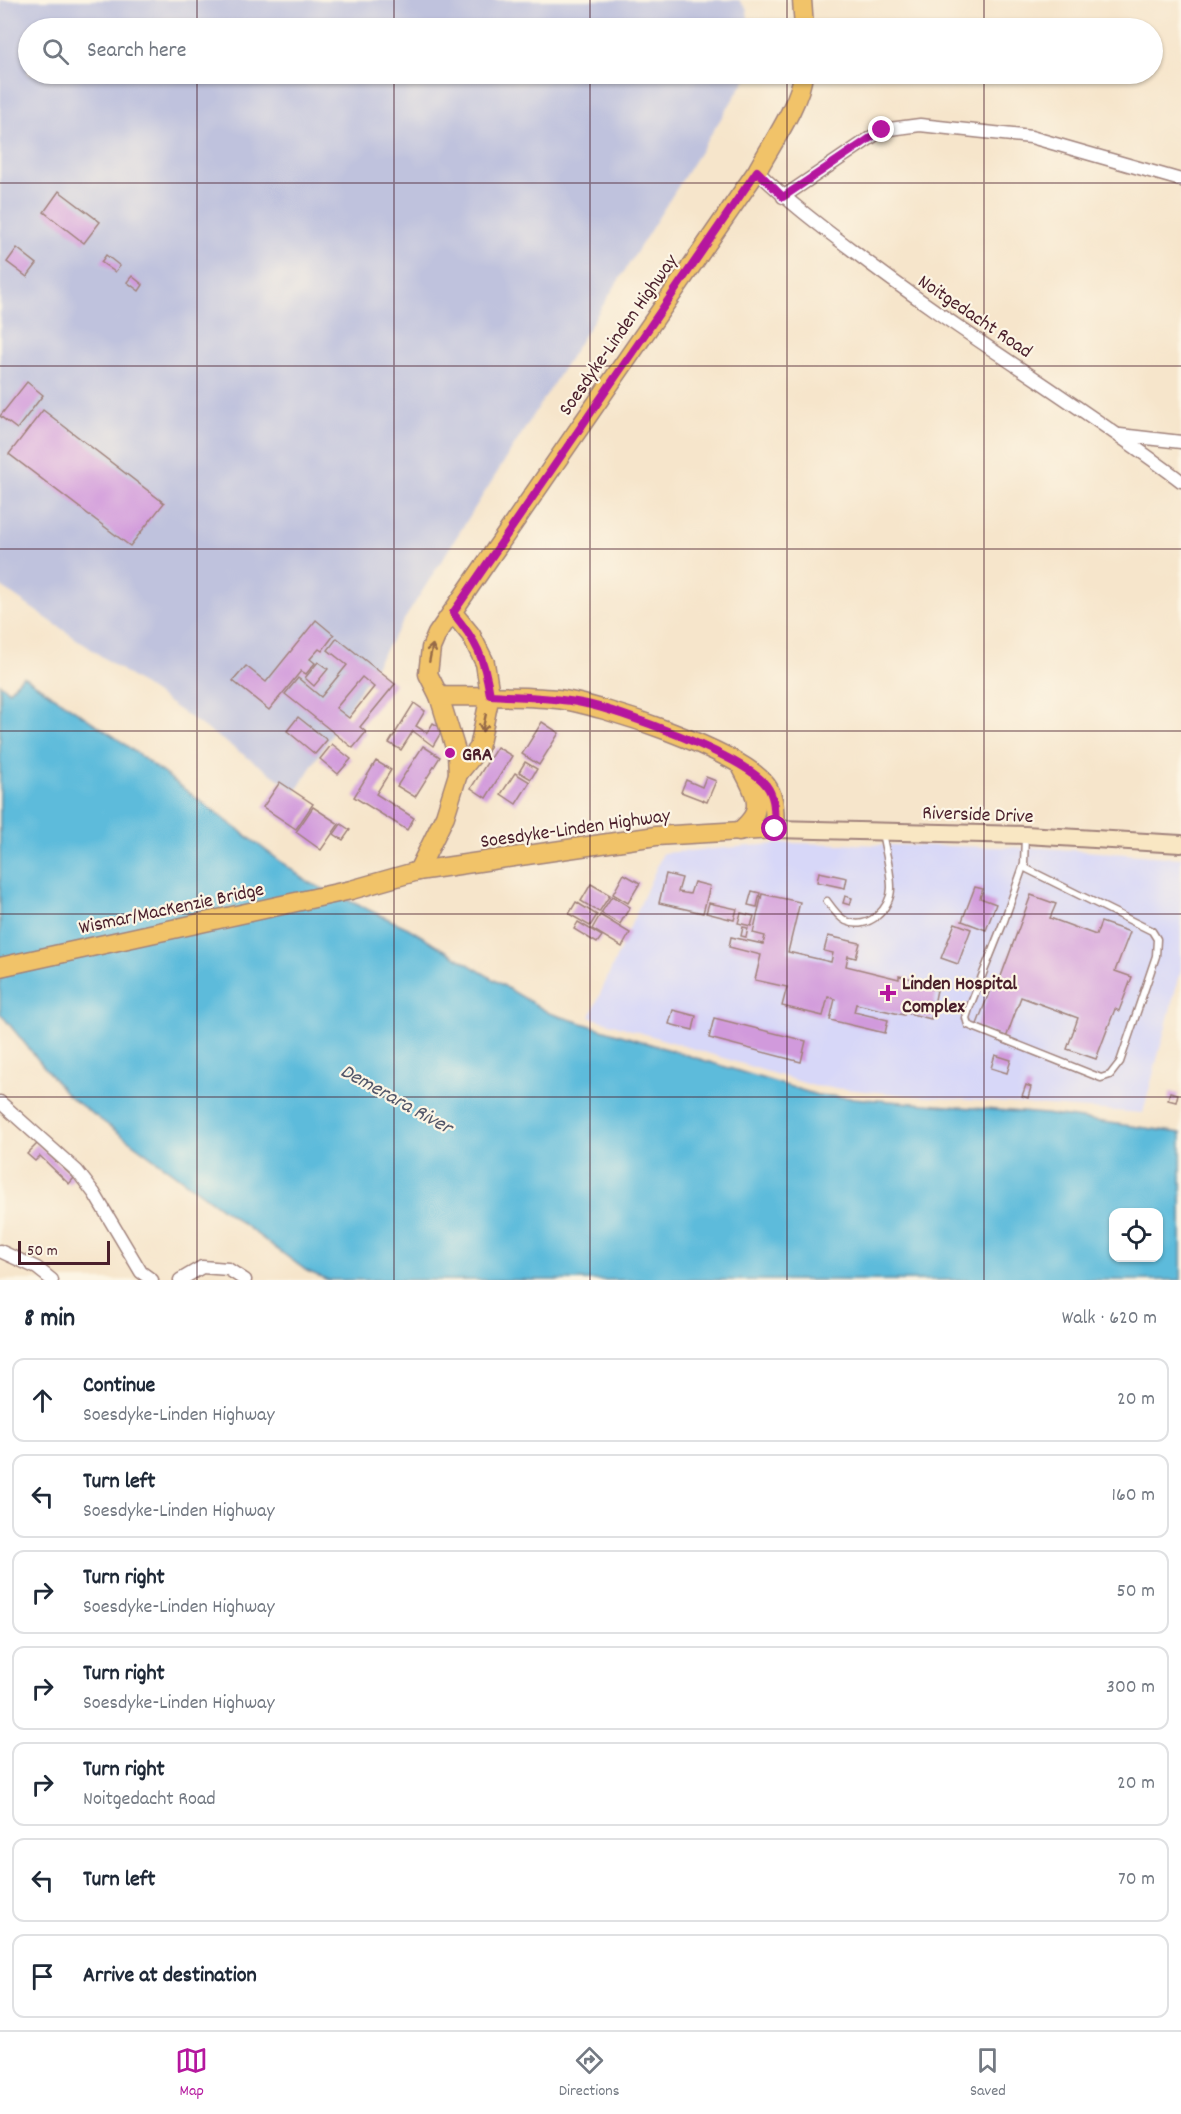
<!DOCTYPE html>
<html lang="en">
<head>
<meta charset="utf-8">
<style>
  :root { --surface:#fff; --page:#f2f2f3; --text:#1f2937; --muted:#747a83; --line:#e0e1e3; --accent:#b5179e }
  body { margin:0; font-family:Dekko,sans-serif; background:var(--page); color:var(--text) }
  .controls { position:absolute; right:18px; bottom:18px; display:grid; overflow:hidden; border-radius:12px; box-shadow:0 2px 4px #0004 }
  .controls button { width:54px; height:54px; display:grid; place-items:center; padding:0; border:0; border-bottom:2px solid var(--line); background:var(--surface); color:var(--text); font:30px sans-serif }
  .scale { position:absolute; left:18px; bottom:15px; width:92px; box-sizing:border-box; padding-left:6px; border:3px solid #4a1f2b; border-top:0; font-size:16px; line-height:21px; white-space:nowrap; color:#4a1f2b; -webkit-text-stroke:4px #fcf5e5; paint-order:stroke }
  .stop { position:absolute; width:18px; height:18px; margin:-14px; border:4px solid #b5179e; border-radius:50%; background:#fff }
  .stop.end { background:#b5179e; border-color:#fff; box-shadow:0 2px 6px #0008 }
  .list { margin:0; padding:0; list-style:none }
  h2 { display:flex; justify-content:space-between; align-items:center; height:78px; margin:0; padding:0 24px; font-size:26px }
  h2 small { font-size:20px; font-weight:400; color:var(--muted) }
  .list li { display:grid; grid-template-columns:39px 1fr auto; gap:18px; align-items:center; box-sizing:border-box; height:84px; margin:0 12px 12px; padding:0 12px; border:2px solid var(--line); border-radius:12px }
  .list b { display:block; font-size:22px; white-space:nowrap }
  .list p { margin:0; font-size:20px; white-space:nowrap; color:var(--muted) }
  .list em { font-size:20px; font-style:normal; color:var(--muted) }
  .icon { flex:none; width:33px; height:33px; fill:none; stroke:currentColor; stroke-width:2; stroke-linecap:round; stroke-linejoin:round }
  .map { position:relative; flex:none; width:1181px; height:1280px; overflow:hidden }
  .search { position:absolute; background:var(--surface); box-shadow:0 2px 4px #0004; left:18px; right:18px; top:18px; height:66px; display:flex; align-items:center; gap:15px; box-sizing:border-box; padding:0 21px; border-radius:33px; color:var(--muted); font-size:22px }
  .sheet { height:750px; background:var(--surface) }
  nav { display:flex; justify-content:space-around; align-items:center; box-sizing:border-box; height:84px; border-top:2px solid var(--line); background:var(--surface); font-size:16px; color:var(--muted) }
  nav a { display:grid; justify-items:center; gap:3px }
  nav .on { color:var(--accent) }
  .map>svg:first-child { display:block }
  .built { fill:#d7d7f8 }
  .industrial { fill:#bfc2dd }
  .water { fill:#5dbbdb; stroke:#546d83; stroke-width:1.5; fill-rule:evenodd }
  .building { fill:#d19adc; fill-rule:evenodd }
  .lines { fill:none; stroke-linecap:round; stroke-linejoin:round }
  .lane-casing { stroke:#a0827b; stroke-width:9 }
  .street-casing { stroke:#a0827b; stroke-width:15 }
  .secondary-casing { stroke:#a0827b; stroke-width:20 }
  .primary-casing { stroke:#a0827b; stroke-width:21 }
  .lane { stroke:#fff; stroke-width:6 }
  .street { stroke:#fff; stroke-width:12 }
  .secondary { stroke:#f9e7c3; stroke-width:16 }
  .primary { stroke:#f1c369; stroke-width:18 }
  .oneway { stroke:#956947 }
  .route { stroke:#b5179e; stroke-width:8 }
  .grid { fill:none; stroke:#4a1f2b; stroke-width:1.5; stroke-opacity:0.55 }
  .poi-dot { fill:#b5179e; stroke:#fcf5e5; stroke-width:2 }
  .labels { text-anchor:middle; stroke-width:4.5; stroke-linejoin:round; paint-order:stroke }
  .street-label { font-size:20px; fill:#4a1f2b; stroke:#fcf5e5 }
  .poi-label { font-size:20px; font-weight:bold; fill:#4a1f2b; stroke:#fcf5e5; text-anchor:start }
  .water-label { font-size:21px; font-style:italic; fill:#515669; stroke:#fcf5e5 }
</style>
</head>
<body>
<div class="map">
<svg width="1181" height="1280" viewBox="0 0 1181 1280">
  <rect width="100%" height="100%" fill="#fcf5e5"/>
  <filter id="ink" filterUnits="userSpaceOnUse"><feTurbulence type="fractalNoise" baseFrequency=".0167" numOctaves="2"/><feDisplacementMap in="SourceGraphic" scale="12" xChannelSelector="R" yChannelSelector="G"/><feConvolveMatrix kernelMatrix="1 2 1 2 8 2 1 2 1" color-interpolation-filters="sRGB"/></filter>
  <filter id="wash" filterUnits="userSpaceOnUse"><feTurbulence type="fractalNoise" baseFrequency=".008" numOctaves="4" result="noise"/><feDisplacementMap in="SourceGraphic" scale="24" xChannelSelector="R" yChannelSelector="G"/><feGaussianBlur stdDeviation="1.35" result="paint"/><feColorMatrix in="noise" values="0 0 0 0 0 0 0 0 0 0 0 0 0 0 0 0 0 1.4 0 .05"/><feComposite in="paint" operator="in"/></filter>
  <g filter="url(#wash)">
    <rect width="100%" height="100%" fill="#f6e5cb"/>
    <path class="built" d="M788 843 1043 848 1181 858V969L1143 1113 917 1096 814 1086 590 1017 663 853Z"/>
    <path class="industrial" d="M0 0H739L747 10 749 28H28V74H749L296 791 0 586Z"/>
    <path class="water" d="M23 676 115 737 308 882 408 928 549 1013 817 1095 1045 1114 1181 1133V1280H328L307 1271 67 1095 0 1013V684L9 691ZM1114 1212H1158V1258H1114Z"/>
    <g id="blocks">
      <g class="building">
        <path d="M59 191 100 222 84 243 44 212Z"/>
        <path d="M17 248 37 264 27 277 7 262Z"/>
        <path d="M106 255 120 266 115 272 101 262Z"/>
        <path d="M132 276 143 285 139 291 127 282Z"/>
        <path d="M27 382 43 395 17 429 0 416Z"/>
        <path d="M43 410 164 503 130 546 9 454Z"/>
        <path d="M316 620 334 635 322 651 319 649 310 659 315 663 306 674 301 671 269 710 233 681 246 666 266 682Z"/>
        <path d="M337 638 395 684 360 727 366 732 353 748 285 694 298 678 321 697 347 665 328 650ZM362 677 374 687 349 718 336 708Z"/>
        <path d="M318 662 328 669 314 686 305 678Z"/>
        <path d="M414 703 425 711 416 726 427 733 433 723 443 729 433 746 413 731 401 750 389 743Z"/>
        <path d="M298 717 327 740 315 754 287 731Z"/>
        <path d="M542 722 559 733 539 765 522 754Z"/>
        <path d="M332 744 351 759 338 774 320 759Z"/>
        <path d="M423 746 440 757 415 797 397 786Z"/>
        <path d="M497 747 512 756 486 798 471 788Z"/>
        <path d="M376 761 391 770 376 794 414 818 407 830 354 797Z"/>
        <path d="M525 762 537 769 531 779 519 772Z"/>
        <path d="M515 773 530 782 516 804 501 794Z"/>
        <path d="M706 777 716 781 707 802 681 792 686 780 702 787Z"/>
        <path d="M280 782 313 804 296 829 263 807Z"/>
        <path d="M313 807 339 824 321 850 296 832Z"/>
        <path d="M341 824 350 830 343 840 334 834Z"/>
        <path d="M819 872 847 878 845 888 817 882Z"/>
        <path d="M624 874 640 883 628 903 613 894Z"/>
        <path d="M666 874 682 878 678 892 690 894 694 882 710 886 703 913 659 903Z"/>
        <path d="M591 884 610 895 599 912 581 901Z"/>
        <path d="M975 887 983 889 980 898 996 904 986 930 962 921Z"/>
        <path d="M752 891 760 893 757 907 748 905Z"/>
        <path d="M762 894 800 902 788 952 831 962 833 953 824 951 828 936 860 943 856 958 848 956 846 966 899 979V976L913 979 911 984 937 990 931 1019 904 1012V1015L856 1004 854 1012 888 1020 885 1033 830 1020 835 999 828 997 823 1016 782 1006 787 987 755 980 761 955 729 947 731 937 763 944 765 936 753 933Z"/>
        <path d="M1031 895 1056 904 1050 918 1096 935 1101 922 1130 932 1115 971 1132 977 1119 1011 1115 1009 1096 1059 1067 1049 1078 1018 1021 997 1006 1038 976 1027 995 977 1000 979Z"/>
        <path d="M612 896 630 907 620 924 601 913Z"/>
        <path d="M845 896 852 898 850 905 843 903Z"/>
        <path d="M576 902 597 915 590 926 569 914Z"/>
        <path d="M709 903 737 909 734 920 706 913Z"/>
        <path d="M741 913 754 916 751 926 738 923Z"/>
        <path d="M600 915 630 933 622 947 592 929Z"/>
        <path d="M578 922 602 936 597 943 574 929Z"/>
        <path d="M955 923 971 929 958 964 941 958Z"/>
        <path d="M743 927 748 928 746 937 741 936Z"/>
        <path d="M673 1010 696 1016 693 1030 669 1024Z"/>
        <path d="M714 1018 806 1041 801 1062 709 1038Z"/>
        <path d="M995 1055 1011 1060 1007 1073 991 1068Z"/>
        <path d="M1026 1085 1031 1087 1028 1098 1022 1096Z"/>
        <path d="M1170 1092 1178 1094 1176 1102 1168 1100Z"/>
        <path d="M37 1144 74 1178 69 1184 40 1156 35 1161 27 1154Z"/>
      </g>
    </g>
  </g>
  <g filter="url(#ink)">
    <use href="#blocks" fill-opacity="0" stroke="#a0827b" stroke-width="1.5"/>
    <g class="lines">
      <defs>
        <g id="lane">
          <path d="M1024 864 1004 921 970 1006 966 1018 968 1025 1101 1078 1110 1075 1120 1062 1156 956 1157 939 1152 931 1027 869 1024 864 1025 836"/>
          <path d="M827 901C832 908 838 917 846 921 868 931 891 909 891 888 891 870 885 850 882 832"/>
        </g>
        <g id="street">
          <path d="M757 171C786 200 819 225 852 250 958 332 1074 400 1181 481"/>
          <path d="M783 197 882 130 920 125 1031 137 1181 180"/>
          <path d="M1120 435 1181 442"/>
          <path d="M0 1102 77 1171 94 1193 141 1272 152 1280"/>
          <path d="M0 1251 37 1268 52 1280"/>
          <path d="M180 1280 202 1267 228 1269 245 1280"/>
        </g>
        <path id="secondary" d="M775 829 1025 835 1181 844"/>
        <g id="primary">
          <path d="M802 0 804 28"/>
          <path d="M453 613 471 635 485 663 490 695 479 748 458 774"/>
          <path d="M739 832C743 828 749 823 752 818 763 803 749 782 742 768"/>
          <path d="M418 871 445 816 458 774 457 754 439 696 428 674 431 648 437 634 757 171C771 145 801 102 803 74"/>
          <path d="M0 967 351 890 418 871 656 836 775 829C774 813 776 798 766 785 741 751 600 704 557 699 517 695 478 697 439 696"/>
        </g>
      </defs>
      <use href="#lane" class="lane-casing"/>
      <use href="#street" class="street-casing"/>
      <use href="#secondary" class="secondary-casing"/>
      <use href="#primary" class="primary-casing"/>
      <use href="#lane" class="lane"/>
      <use href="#street" class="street"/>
      <use href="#secondary" class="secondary"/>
      <use href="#primary" class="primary"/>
    </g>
    <defs><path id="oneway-shaft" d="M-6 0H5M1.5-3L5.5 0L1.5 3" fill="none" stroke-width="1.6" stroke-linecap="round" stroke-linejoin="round" transform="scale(1.5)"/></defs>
    <g class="oneway">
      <use href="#oneway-shaft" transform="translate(431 653) rotate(-79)"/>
      <use href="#oneway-shaft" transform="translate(484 723) rotate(102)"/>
    </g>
  </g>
  <g class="lines" filter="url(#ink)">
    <path class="route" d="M775 829C774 813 776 798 766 785 743 756 620 710 582 703 552 697 521 697 490 695 484 657 477 642 453 613L757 171 783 197 882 130"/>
  </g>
  <path class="grid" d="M197 0V28M394 0V28M590 0V28M787 0V28M984 0V28M197 74V1280M394 74V1280M590 74V1280M787 74V1280M984 74V1280M0 183H1181M0 366H1181M0 549H1181M0 731H1181M0 914H1181M0 1097H1181"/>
  <g class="poi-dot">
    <circle cx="450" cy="753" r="6"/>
    <path d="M885 984h6v6h6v6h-6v6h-6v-6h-6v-6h6z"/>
  </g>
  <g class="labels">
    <g class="street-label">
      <text transform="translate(976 315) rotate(34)" y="7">Noitgedacht Road</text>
      <text transform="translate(617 334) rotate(-55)" y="7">Soesdyke-Linden Highway</text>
      <text transform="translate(978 813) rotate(2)" y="7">Riverside Drive</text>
      <text transform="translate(575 827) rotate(-8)" y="7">Soesdyke-Linden Highway</text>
      <text transform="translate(171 907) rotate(-12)" y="7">Wismar/MacKenzie Bridge</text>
    </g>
    <g class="poi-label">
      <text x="462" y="760">GRA</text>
      <text x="902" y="989">Linden Hospital<tspan x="902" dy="23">Complex</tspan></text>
    </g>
    <g class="water-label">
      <text transform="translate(397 1098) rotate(29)" y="7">Demerara River</text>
    </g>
  </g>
</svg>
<div class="controls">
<button><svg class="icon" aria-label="locate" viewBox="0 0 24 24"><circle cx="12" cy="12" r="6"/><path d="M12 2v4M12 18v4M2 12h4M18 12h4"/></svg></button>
</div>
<div class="scale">50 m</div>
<div class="stop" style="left:775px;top:829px"></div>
<div class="stop end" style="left:882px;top:130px"></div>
<div class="search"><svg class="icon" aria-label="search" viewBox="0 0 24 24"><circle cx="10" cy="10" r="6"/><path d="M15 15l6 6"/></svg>Search here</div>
</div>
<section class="sheet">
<h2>8 min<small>Walk · 620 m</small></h2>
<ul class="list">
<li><svg class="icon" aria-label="ahead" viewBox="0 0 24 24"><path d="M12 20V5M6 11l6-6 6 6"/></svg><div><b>Continue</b><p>Soesdyke-Linden Highway</p></div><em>20 m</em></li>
<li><svg class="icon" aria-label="left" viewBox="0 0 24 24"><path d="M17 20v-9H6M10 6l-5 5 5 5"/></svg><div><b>Turn left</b><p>Soesdyke-Linden Highway</p></div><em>160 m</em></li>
<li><svg class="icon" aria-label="right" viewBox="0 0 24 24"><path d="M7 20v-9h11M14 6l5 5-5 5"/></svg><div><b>Turn right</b><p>Soesdyke-Linden Highway</p></div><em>50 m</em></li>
<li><svg class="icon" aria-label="right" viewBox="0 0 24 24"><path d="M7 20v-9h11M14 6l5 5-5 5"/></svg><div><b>Turn right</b><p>Soesdyke-Linden Highway</p></div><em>300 m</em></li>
<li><svg class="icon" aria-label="right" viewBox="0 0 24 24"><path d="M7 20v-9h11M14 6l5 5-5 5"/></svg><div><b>Turn right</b><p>Noitgedacht Road</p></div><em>20 m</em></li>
<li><svg class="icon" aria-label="left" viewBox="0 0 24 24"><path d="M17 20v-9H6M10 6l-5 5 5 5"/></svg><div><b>Turn left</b></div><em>70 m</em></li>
<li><svg class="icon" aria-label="arrive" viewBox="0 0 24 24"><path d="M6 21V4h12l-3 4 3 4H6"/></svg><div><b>Arrive at destination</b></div></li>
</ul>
</section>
<nav>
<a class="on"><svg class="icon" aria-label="map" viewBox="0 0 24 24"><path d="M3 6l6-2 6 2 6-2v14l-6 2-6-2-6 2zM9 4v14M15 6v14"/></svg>Map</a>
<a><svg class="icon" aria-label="directions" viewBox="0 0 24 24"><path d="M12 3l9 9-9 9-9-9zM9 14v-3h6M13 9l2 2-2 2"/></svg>Directions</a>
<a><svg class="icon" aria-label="saved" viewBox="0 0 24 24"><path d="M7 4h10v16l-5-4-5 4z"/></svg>Saved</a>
</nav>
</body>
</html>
